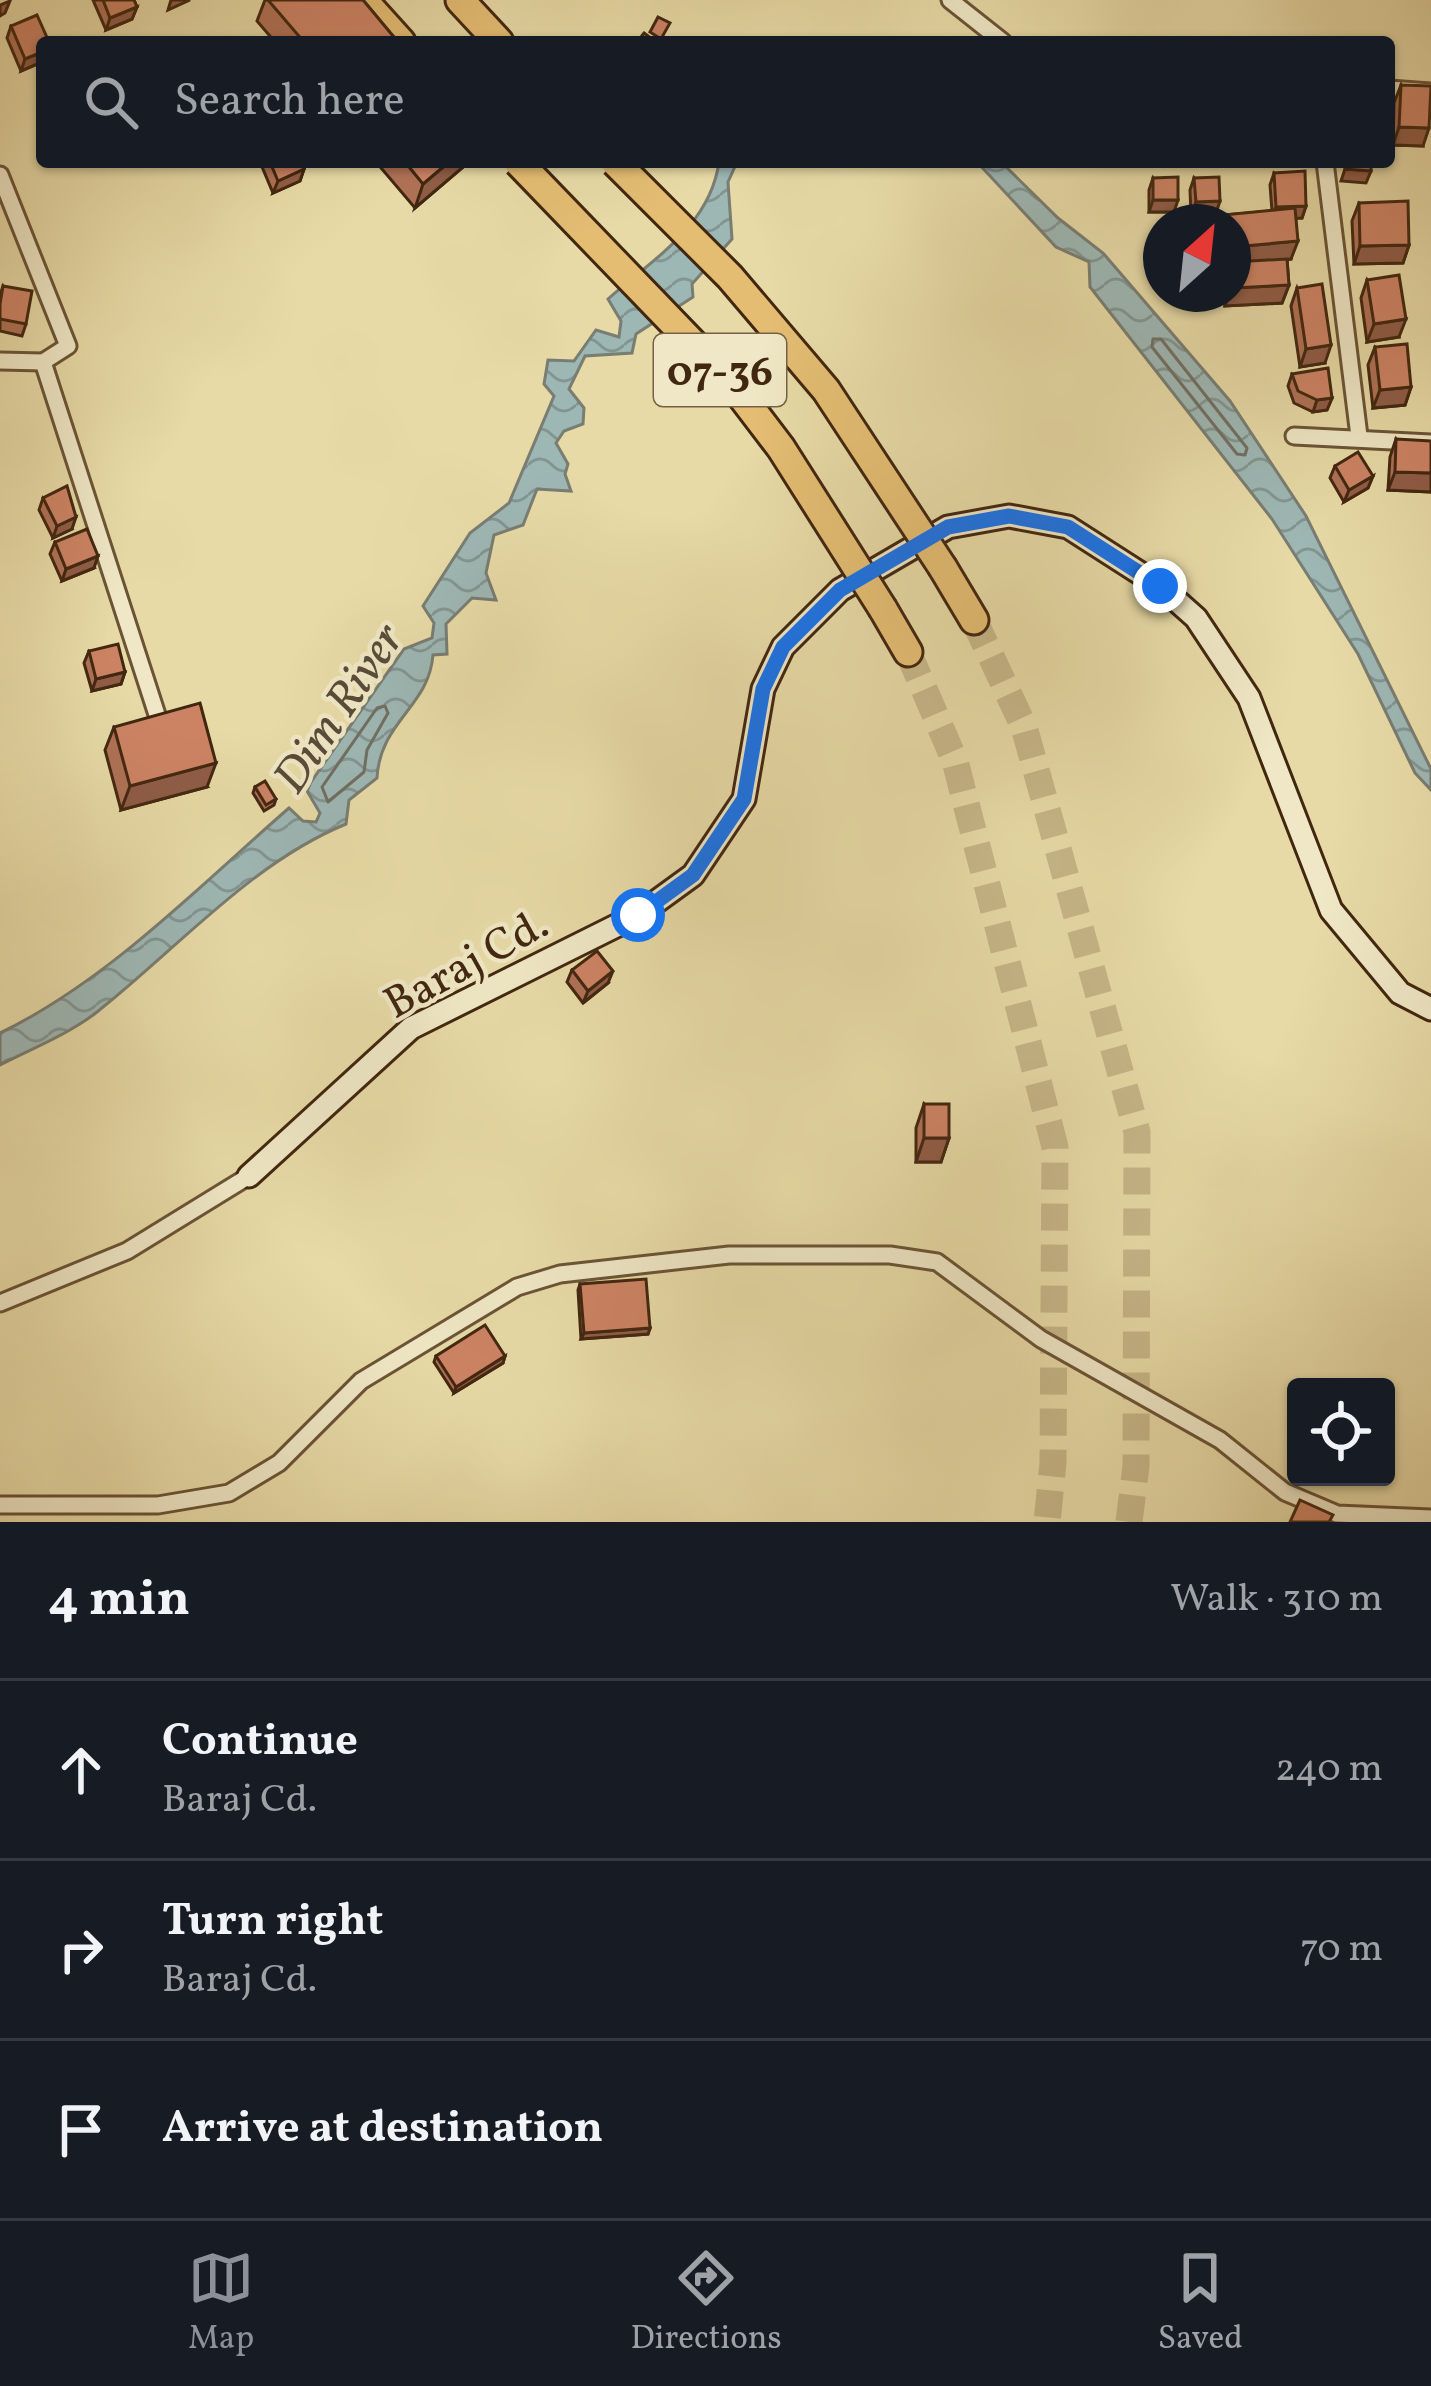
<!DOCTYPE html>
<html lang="en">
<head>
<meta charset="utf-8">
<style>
  :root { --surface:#171b24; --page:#242831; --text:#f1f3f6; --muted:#9ea1a6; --line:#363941; --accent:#8c9099 }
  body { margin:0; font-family:Vollkorn,serif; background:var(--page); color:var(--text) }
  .controls { position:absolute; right:36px; bottom:36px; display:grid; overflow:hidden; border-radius:12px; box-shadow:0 3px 9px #0004 }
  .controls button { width:108px; height:108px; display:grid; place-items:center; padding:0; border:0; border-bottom:3px solid var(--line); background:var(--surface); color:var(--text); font:60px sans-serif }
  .compass { position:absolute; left:1143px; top:204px; width:108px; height:108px; border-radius:50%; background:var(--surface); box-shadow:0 3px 9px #0004; rotate:27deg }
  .stop { position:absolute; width:36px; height:36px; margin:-27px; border:9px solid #1a73e8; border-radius:50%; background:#fff }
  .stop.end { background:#1a73e8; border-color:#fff; box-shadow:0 3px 12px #0008 }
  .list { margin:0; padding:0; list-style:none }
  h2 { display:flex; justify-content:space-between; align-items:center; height:156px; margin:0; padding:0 48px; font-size:51px }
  h2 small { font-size:39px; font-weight:400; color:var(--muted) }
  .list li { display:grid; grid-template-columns:78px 1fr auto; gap:36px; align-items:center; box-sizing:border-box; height:180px; padding:0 48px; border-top:3px solid var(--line) }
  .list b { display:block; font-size:45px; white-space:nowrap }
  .list p { margin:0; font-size:39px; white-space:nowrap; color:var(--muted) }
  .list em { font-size:39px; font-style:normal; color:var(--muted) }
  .icon { flex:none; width:66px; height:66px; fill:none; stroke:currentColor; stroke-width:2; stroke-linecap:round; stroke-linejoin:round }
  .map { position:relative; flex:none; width:1431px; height:1522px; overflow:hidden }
  .search { position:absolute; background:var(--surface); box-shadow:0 3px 9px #0004; left:36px; right:36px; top:36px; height:132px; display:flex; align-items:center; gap:30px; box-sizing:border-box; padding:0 42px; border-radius:12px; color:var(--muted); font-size:45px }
  .sheet { height:696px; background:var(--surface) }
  nav { display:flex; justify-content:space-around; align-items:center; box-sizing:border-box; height:168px; border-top:3px solid var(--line); background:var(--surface); font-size:33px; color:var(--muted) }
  nav a { display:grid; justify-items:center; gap:6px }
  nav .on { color:var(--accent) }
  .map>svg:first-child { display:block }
  .water { fill:url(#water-waves); stroke:#797d72; stroke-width:3 }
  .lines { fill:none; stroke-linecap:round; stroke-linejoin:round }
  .shore { stroke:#706f62; stroke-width:3 }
  .highway-tunnel { stroke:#c6b688; stroke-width:27; stroke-dasharray:27 14; stroke-linecap:butt }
  .street-casing { stroke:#6b5436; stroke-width:21 }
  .secondary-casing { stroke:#422710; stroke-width:27 }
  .highway-casing { stroke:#422710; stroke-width:33 }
  .street { stroke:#efe7c5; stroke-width:15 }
  .secondary { stroke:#efe7c5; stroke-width:21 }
  .highway { stroke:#e4bd73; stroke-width:27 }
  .highway-bridge-casing { stroke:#422710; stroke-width:33; stroke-linecap:butt }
  .highway-bridge { stroke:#e4bd73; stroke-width:27 }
  .wall { fill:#af7156; stroke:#422710; stroke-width:3 }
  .shaded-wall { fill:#8f5c46; stroke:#422710; stroke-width:3 }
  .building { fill:#cc8364; stroke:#422710; stroke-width:3 }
  .route { stroke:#1a73e8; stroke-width:15 }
  .labels { text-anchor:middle; stroke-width:9; stroke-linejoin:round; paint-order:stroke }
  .shield { fill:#efe7c5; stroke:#766146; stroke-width:3 }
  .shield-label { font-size:42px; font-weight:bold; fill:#422710 }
  .street-label { font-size:45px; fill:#422710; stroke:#efe7c5 }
  .water-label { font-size:48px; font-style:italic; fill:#594b39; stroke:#efe7c5 }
</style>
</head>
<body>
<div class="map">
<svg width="1431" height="1522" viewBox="0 0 1431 1522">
  <defs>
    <pattern id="water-waves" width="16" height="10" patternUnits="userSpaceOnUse" patternTransform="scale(3)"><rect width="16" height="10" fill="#9db7b4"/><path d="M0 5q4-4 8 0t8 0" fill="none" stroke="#829591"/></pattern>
  </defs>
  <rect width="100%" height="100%" fill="#e7daa6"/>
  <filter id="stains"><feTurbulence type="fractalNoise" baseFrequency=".00167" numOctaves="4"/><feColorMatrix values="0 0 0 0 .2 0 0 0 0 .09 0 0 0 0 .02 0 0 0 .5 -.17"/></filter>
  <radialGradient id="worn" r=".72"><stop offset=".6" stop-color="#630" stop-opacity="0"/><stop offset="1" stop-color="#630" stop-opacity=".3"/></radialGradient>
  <g class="water">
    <path d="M719 162H737L728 182 732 239 692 284 693 297 636 334 632 353 585 356 569 389 584 408 583 424 564 431 556 443 568 464 565 474 571 491 537 489 523 525 494 535 486 573 496 600 472 598 446 624 447 654 433 655C429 707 380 721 377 778L349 800 346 824C251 863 177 949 97 1012 69 1034 31 1049 0 1065V1033C108 981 199 886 289 808L303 821 316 822 320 813 307 791 311 782 404 649 432 638 434 623 423 606 470 533 509 503 554 396 544 384 548 360 574 361 596 330 619 337 621 321 608 299C654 258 710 226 719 162Z"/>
    <path d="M977 162H1001L1058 218 1103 253 1230 401 1306 516 1431 769V790L1415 773 1358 654 1272 519 1090 287 1089 262 1056 247Z"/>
  </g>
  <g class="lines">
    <g class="shore">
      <path d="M1153 339H1161L1247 448 1245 455 1237 454 1152 347Z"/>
      <path d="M385 706 388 713 367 750 364 772 328 802 322 787 377 708Z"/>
    </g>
    <g class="highway-tunnel">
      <path d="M974 620 1024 727 1137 1132 1136 1466 1129 1522"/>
      <path d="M908 652 955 761 1055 1147 1053 1463 1047 1522"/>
    </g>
    <defs>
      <g id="street">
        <path d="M950 0 1003 42"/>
        <path d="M1389 89 1431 92"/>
        <path d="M1325 162 1359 436"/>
        <path d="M0 175 68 346 43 362 0 361"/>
        <path d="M43 362 160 724"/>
        <path d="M1294 436 1431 443"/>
        <path d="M0 1303 127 1251 249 1176"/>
        <path d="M0 1505H158L229 1493 279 1463 361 1381 517 1287 560 1274 729 1255H890L937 1262 1041 1339 1220 1440 1285 1492 1337 1514 1431 1518"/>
      </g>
      <path id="secondary" d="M249 1176 411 1028 638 915 693 875 744 799 763 689 783 647 840 590 948 527 1009 516 1068 527 1160 586 1196 618 1249 698 1331 910 1400 993 1431 1009"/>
      <g id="highway">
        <path d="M363 0 401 42"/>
        <path d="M460 0 499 42"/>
        <path d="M943 568 974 620"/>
        <path d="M883 609 908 652"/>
      </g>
    </defs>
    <use href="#street" class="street-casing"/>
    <use href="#secondary" class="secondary-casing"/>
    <use href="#highway" class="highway-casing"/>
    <use href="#street" class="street"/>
    <use href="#secondary" class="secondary"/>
    <use href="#highway" class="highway"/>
    <defs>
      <g id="highway-bridge">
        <path d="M518 162 733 385 781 448 883 609"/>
        <path d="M615 162 730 277 826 390 943 568"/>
      </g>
    </defs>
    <use href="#highway-bridge" class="highway-bridge-casing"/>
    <use href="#highway-bridge" class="highway-bridge"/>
  </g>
  <g class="wall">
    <path d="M93 0H134L137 7 132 19 106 30Z"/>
    <path d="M265 0H363L398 42H275L257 21Z"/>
    <path d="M11 26 42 42V62L21 71 7 38Z"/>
    <path d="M1401 85 1423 146 1393 145 1394 103Z"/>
    <path d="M260 162H301L304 169 300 181 273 193Z"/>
    <path d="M376 162H469L415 208Z"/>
    <path d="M1274 173 1306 206 1302 218H1296L1291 259H1287L1289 285 1282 303 1225 306 1224 294H1233V222H1211L1213 216 1272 211 1270 185Z"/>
    <path d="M1153 178 1174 212H1149V190Z"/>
    <path d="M1194 178 1216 213 1191 214 1190 190Z"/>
    <path d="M1359 203 1409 245 1403 263 1354 264 1352 221Z"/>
    <path d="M1367 280 1399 337 1367 342 1361 298Z"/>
    <path d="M3 286 26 324 22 336 0 331V295Z"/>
    <path d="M1297 288 1325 363 1300 367 1291 306Z"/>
    <path d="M1375 347 1411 387 1405 405 1373 408 1368 365Z"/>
    <path d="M1292 374 1332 398 1327 410 1313 412 1294 403 1288 386Z"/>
    <path d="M1396 439 1431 492 1388 490 1390 457Z"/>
    <path d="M1335 466 1373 476 1368 488 1344 502 1330 478Z"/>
    <path d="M43 498 72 529 53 538 39 510Z"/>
    <path d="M55 542 94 568 62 581 50 554Z"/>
    <path d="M89 651 125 672 121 684 92 691 84 663Z"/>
    <path d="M114 727 207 787 121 810 105 750Z"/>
    <path d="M255 787 276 799 274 805 264 811 253 793Z"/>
    <path d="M572 970 608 983 583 1003 567 982Z"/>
    <path d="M924 1104 949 1138 941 1162H916V1128Z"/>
    <path d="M580 1284 650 1328 648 1334 581 1339 578 1290Z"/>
    <path d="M436 1356H505L503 1363 454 1393 434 1362Z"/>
  </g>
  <g class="shaded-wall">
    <path d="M171 0H190L168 10Z"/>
    <path d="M10 1 5 13 0 16V5Z"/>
    <path d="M137 7 132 19 106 30 110 18Z"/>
    <path d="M42 52V62L21 71 25 59Z"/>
    <path d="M1399 127 1429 128 1423 146 1393 145Z"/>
    <path d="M449 162H469L415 208 423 184Z"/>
    <path d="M304 169 300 181 273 193 278 181Z"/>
    <path d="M1345 169 1371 171 1366 183 1341 181Z"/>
    <path d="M1153 200H1178L1174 212H1149Z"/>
    <path d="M1220 201 1216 213 1191 214 1196 202Z"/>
    <path d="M1306 206 1302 218 1272 219 1276 207Z"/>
    <path d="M1298 241 1291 259 1233 265V247Z"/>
    <path d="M1409 245 1403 263 1354 264 1360 246Z"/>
    <path d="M1289 285 1282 303 1225 306 1229 294H1233V288Z"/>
    <path d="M1406 319 1399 337 1367 342 1374 324Z"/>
    <path d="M1331 345 1325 363 1300 367 1306 349Z"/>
    <path d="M1411 387 1405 405 1373 408 1380 390Z"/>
    <path d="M1332 398 1327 410 1313 412 1317 400Z"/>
    <path d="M1395 472 1431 473V492L1388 490Z"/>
    <path d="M1373 476 1368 488 1344 502 1349 490Z"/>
    <path d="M76 517 72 529 53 538 57 526Z"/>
    <path d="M98 556 94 568 62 581 66 569Z"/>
    <path d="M125 672 121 684 92 691 96 679Z"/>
    <path d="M216 763 207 787 121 810 130 786Z"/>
    <path d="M613 971 608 983 583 1003 588 991Z"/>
    <path d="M924 1138H949L941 1162H916Z"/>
    <path d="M650 1328 648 1334 581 1339 584 1333Z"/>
    <path d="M505 1356 503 1363 454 1393 456 1387Z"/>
  </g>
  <g class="building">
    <path d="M103 0H134L137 7 110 18Z"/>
    <path d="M268 0H363L398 42H304Z"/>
    <path d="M37 15 49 42H42V52L25 59 11 26Z"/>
    <path d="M658 17 670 23 661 39 650 32Z"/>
    <path d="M644 33 656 42H637Z"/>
    <path d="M1401 85 1431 86 1429 128 1399 127Z"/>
    <path d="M270 162H301L304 169 278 181Z"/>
    <path d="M405 162H449L423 184Z"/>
    <path d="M1346 162H1371V171L1345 169Z"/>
    <path d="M1305 171 1306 206 1276 207 1274 173Z"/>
    <path d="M1178 177V200H1153V178Z"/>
    <path d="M1219 177 1220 201 1196 202 1194 178Z"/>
    <path d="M1408 201 1409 245 1360 246 1359 203Z"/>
    <path d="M1295 208 1298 241 1233 247V222H1214L1213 216Z"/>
    <path d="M1287 259 1289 285 1233 288V262Z"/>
    <path d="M1399 275 1406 319 1374 324 1367 280Z"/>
    <path d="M1322 284 1331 345 1306 349 1297 288Z"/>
    <path d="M3 286 32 291 26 324 0 319V304Z"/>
    <path d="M1407 344 1411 387 1380 390 1375 347Z"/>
    <path d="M1328 368 1332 398 1317 400 1298 391 1292 374Z"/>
    <path d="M1396 439 1431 441V473L1395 472Z"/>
    <path d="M1358 452 1373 476 1349 490 1335 466Z"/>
    <path d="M67 486 76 517 57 526 43 498Z"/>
    <path d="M87 529 98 556 66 569 55 542Z"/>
    <path d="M118 644 125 672 96 679 89 651Z"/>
    <path d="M200 703 216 763 130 786 114 727Z"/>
    <path d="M265 781 276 799 266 805 255 787Z"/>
    <path d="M597 951 613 971 588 991 572 970Z"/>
    <rect x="924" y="1104" width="25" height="34"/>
    <path d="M646 1279 650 1328 584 1333 580 1284Z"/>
    <path d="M485 1325 505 1356 456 1387 436 1356Z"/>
    <path d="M1300 1500 1333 1515 1329 1522H1290Z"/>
  </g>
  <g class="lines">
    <path class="route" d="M638 915 693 875 744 799 763 689 783 647 840 590 948 527 1009 516 1068 527 1160 586"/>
  </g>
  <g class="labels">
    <rect class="shield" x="654" y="334" width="132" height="72" rx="9"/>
    <g class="shield-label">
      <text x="720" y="385">07-36</text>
    </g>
    <g class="street-label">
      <text transform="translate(465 962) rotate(-29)" y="16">Baraj Cd.</text>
    </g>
    <g class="water-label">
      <text transform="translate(337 707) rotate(-56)" y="17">Dim River</text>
    </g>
  </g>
  <rect width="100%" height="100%" filter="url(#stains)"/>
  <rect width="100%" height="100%" fill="url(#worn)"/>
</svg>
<div class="controls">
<button><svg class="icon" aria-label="locate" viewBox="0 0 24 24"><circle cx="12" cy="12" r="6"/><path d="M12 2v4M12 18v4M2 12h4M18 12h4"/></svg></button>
</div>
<svg class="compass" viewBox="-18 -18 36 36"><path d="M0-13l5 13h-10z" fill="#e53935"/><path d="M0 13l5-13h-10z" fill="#9ea1a6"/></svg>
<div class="stop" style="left:638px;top:915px"></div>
<div class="stop end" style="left:1160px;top:586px"></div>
<div class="search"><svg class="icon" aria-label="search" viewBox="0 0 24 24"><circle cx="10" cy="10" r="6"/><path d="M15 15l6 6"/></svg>Search here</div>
</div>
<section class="sheet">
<h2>4 min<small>Walk · 310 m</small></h2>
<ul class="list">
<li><svg class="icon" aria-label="ahead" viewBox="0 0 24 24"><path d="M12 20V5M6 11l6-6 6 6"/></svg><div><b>Continue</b><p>Baraj Cd.</p></div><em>240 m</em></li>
<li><svg class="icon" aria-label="right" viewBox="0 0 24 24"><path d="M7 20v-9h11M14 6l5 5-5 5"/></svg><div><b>Turn right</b><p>Baraj Cd.</p></div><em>70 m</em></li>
<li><svg class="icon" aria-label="arrive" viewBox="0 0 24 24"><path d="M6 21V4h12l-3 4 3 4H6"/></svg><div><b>Arrive at destination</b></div></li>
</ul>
</section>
<nav>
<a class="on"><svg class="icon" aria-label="map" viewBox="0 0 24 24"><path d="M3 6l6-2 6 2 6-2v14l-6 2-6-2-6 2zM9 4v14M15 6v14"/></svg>Map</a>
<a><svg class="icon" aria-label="directions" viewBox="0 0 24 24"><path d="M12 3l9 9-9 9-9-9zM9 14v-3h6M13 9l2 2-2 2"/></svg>Directions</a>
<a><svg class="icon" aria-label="saved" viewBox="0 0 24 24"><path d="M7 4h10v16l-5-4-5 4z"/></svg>Saved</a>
</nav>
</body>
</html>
